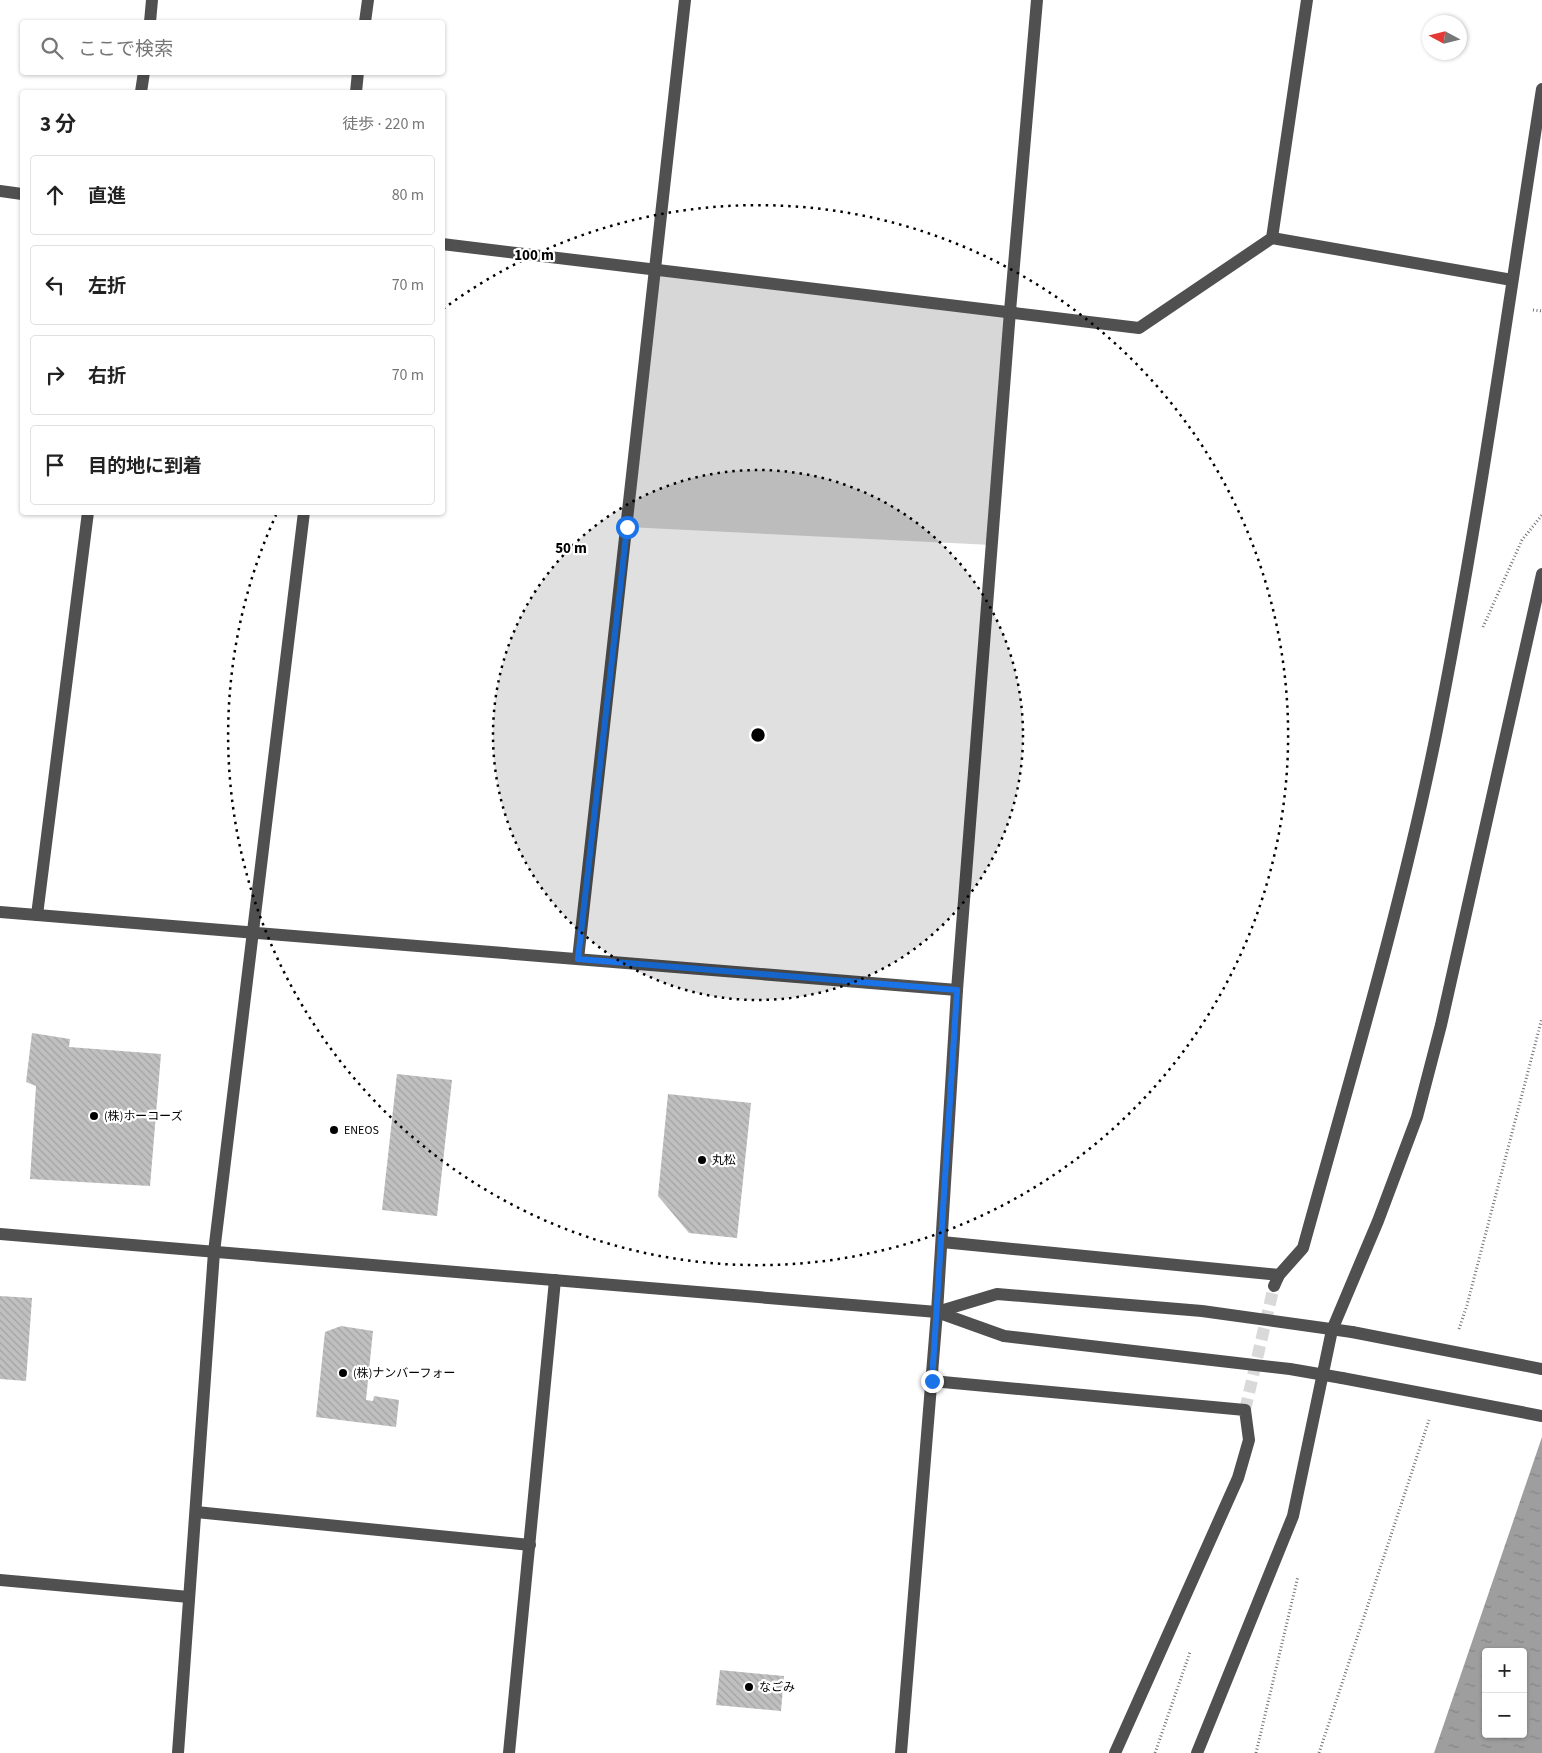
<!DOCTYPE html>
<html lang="ja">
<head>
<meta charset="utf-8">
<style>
  :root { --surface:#fff; --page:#f6f6f6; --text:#222; --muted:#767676; --line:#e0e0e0 }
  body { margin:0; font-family:"Source Sans 3","Noto Sans JP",sans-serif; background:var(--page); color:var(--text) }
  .controls { position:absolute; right:15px; bottom:15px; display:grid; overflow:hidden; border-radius:5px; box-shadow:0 1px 4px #0004 }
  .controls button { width:45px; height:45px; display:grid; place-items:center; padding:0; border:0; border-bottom:1px solid var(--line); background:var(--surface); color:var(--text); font:25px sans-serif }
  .compass { position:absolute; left:1422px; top:15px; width:45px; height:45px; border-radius:50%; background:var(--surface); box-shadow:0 1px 4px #0004; rotate:277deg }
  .stop { position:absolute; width:15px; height:15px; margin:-11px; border:4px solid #1a73e8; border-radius:50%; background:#fff }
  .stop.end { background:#1a73e8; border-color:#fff; box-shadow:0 1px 5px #0008 }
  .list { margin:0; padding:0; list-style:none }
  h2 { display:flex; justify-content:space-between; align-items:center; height:65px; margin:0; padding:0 20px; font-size:21px }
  h2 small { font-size:16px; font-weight:400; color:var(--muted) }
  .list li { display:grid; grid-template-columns:32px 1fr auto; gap:15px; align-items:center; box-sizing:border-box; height:80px; margin:0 10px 10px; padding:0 10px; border:1px solid var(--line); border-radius:5px }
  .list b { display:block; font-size:19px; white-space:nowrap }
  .list em { font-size:16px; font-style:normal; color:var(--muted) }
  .icon { flex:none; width:28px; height:28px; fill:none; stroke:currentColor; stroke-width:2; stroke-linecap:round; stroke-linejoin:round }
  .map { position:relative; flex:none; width:1542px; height:1753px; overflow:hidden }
  .search { position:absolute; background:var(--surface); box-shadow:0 1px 4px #0004; left:20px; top:20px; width:425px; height:55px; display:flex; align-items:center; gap:12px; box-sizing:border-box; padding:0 18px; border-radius:5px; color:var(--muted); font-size:19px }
  .panel { position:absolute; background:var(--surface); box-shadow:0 1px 4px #0004; left:20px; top:90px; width:425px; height:425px; border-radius:5px }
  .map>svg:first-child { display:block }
  .green { fill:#d7d7d7 }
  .water { fill:url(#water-ripples); fill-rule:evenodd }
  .building { fill:url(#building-back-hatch) }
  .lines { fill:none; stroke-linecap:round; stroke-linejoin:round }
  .minor-tunnel { stroke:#d9d9d9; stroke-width:12; stroke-dasharray:12 6; stroke-linecap:butt }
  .path { stroke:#727272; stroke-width:3; stroke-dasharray:1 2.5; stroke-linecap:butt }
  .minor { stroke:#505050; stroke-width:12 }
  .minor-bridge { stroke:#505050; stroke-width:12 }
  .route { stroke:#1a73e8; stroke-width:6 }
  .ring { fill:none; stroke:#000; stroke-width:2.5; stroke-dasharray:2.5 5 }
  .poi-dot { fill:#000; stroke:#fff; stroke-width:2 }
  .labels { text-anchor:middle; stroke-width:4.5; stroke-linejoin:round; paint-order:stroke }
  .poi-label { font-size:12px; fill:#000; stroke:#fff; text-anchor:start }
  .centre { fill:#000; stroke:#fff; stroke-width:2.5 }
  .ring-label { font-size:15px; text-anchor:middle; font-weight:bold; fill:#000; stroke:#fff; stroke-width:4.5; stroke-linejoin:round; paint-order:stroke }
</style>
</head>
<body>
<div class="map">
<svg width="1542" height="1753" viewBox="0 0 1542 1753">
  <defs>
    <pattern id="water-ripples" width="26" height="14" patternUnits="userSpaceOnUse" patternTransform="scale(1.25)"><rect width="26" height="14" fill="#9e9e9e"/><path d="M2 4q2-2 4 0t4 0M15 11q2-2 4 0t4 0" fill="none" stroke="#868686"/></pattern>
    <pattern id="building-back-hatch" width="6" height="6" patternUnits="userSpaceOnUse" patternTransform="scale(1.25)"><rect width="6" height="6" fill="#c0c0c0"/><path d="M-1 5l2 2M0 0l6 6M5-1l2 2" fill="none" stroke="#a3a3a3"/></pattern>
  </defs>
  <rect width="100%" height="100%" fill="#fff"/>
  <path class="green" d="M655 269 1010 311 992 545 627 527Z"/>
  <path class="water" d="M1542 1437V1753H1434ZM1486 1652H1523V1734H1486Z"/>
  <g class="building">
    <path d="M32 1033 70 1039 69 1047 161 1054 150 1186 30 1179 36 1086 26 1082Z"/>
    <path d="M397 1074 452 1080 437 1216 382 1210Z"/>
    <path d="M668 1094 751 1103 737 1238 689 1233 658 1196Z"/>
    <path d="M0 1296 32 1298 26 1381 0 1379Z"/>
    <path d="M341 1326 373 1331 366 1400 373 1401 374 1396 399 1400 396 1427 316 1417 325 1332Z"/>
    <path d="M720 1670 784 1676 781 1711 716 1705Z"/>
  </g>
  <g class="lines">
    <path class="minor-tunnel" d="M1245 1410 1274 1286"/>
    <g class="path">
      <path d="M1533 310 1542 311"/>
      <path d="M1483 627 1522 540 1542 515"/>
      <path d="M1459 1329 1467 1305 1542 1018"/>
      <path d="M1155 1753 1190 1652"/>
      <path d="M1256 1753 1298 1576"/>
      <path d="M1319 1753 1429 1420"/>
    </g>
    <g class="minor">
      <path d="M150 22 152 0"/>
      <path d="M365 22 368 0"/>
      <path d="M141 92 144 72"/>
      <path d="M356 92 358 72"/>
      <path d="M0 191 22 194"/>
      <path d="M1272 238 1512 280"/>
      <path d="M442 244 1139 328 1272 238 1307 0"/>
      <path d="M0 912 957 990"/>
      <path d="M37 915 88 512"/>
      <path d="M578 959 685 0"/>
      <path d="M0 1234 937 1312 1004 1336 1290 1369 1342 1378"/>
      <path d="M942 1242 1279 1275"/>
      <path d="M1274 1286 1279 1275 1303 1248C1350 1078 1401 908 1436 735 1479 521 1508 305 1542 89"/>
      <path d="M937 1312 997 1294 1202 1311 1352 1332"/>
      <path d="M932 1381 1245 1410 1249 1440 1238 1478 1115 1753"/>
      <path d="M196 1512 530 1545"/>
      <path d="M0 1580 189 1597"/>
      <path d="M178 1753 214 1252 304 512"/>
      <path d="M509 1753 555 1280"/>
      <path d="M901 1753 937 1312 957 990 1010 311 1037 0"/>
      <path d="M1197 1753 1293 1516 1332 1330 1378 1221 1417 1117 1441 1025 1542 574"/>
    </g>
    <g class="minor-bridge">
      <path d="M1352 1332 1542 1369"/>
      <path d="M1342 1378 1542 1416"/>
    </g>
  </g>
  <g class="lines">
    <path class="route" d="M627 527 578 959 957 990 932 1381"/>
  </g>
  <circle cx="758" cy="735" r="265" fill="#000" fill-opacity=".12"/>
  <g class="ring">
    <circle cx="758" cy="735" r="265"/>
    <path d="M443 309A530 530 0 1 1 276 515"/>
  </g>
  <g class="poi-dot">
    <circle cx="94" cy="1116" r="5"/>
    <circle cx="334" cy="1130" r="5"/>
    <circle cx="702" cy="1160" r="5"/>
    <circle cx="343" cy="1373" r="5"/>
    <circle cx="749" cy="1687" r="5"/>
  </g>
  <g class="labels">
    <g class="poi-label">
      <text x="104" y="1120">(株)ホーコーズ</text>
      <text x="344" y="1134">ENEOS</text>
      <text x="712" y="1164">丸松</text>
      <text x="353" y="1377">(株)ナンバーフォー</text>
      <text x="759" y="1691">なごみ</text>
    </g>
  </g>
  <circle cx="758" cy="735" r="8" class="centre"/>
  <g class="ring-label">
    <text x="534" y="260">100 m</text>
    <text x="571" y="553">50 m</text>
  </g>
</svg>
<div class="controls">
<button>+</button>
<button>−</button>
</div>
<svg class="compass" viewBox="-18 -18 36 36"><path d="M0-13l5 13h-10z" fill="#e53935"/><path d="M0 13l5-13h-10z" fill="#767676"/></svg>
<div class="stop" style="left:627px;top:527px"></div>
<div class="stop end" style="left:932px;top:1381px"></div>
<div class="search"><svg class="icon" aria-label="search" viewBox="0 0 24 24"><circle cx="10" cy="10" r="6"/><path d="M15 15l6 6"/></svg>ここで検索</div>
<section class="panel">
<h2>3 分<small>徒歩 · 220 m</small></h2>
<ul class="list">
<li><svg class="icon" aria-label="ahead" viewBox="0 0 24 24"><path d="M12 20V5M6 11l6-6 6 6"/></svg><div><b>直進</b></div><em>80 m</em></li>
<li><svg class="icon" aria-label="left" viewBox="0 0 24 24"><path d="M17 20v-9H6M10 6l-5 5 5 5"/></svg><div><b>左折</b></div><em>70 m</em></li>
<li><svg class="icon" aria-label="right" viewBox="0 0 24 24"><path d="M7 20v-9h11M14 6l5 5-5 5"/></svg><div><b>右折</b></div><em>70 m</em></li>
<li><svg class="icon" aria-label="arrive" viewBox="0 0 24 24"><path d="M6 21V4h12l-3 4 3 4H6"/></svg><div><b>目的地に到着</b></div></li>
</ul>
</section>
</div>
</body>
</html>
